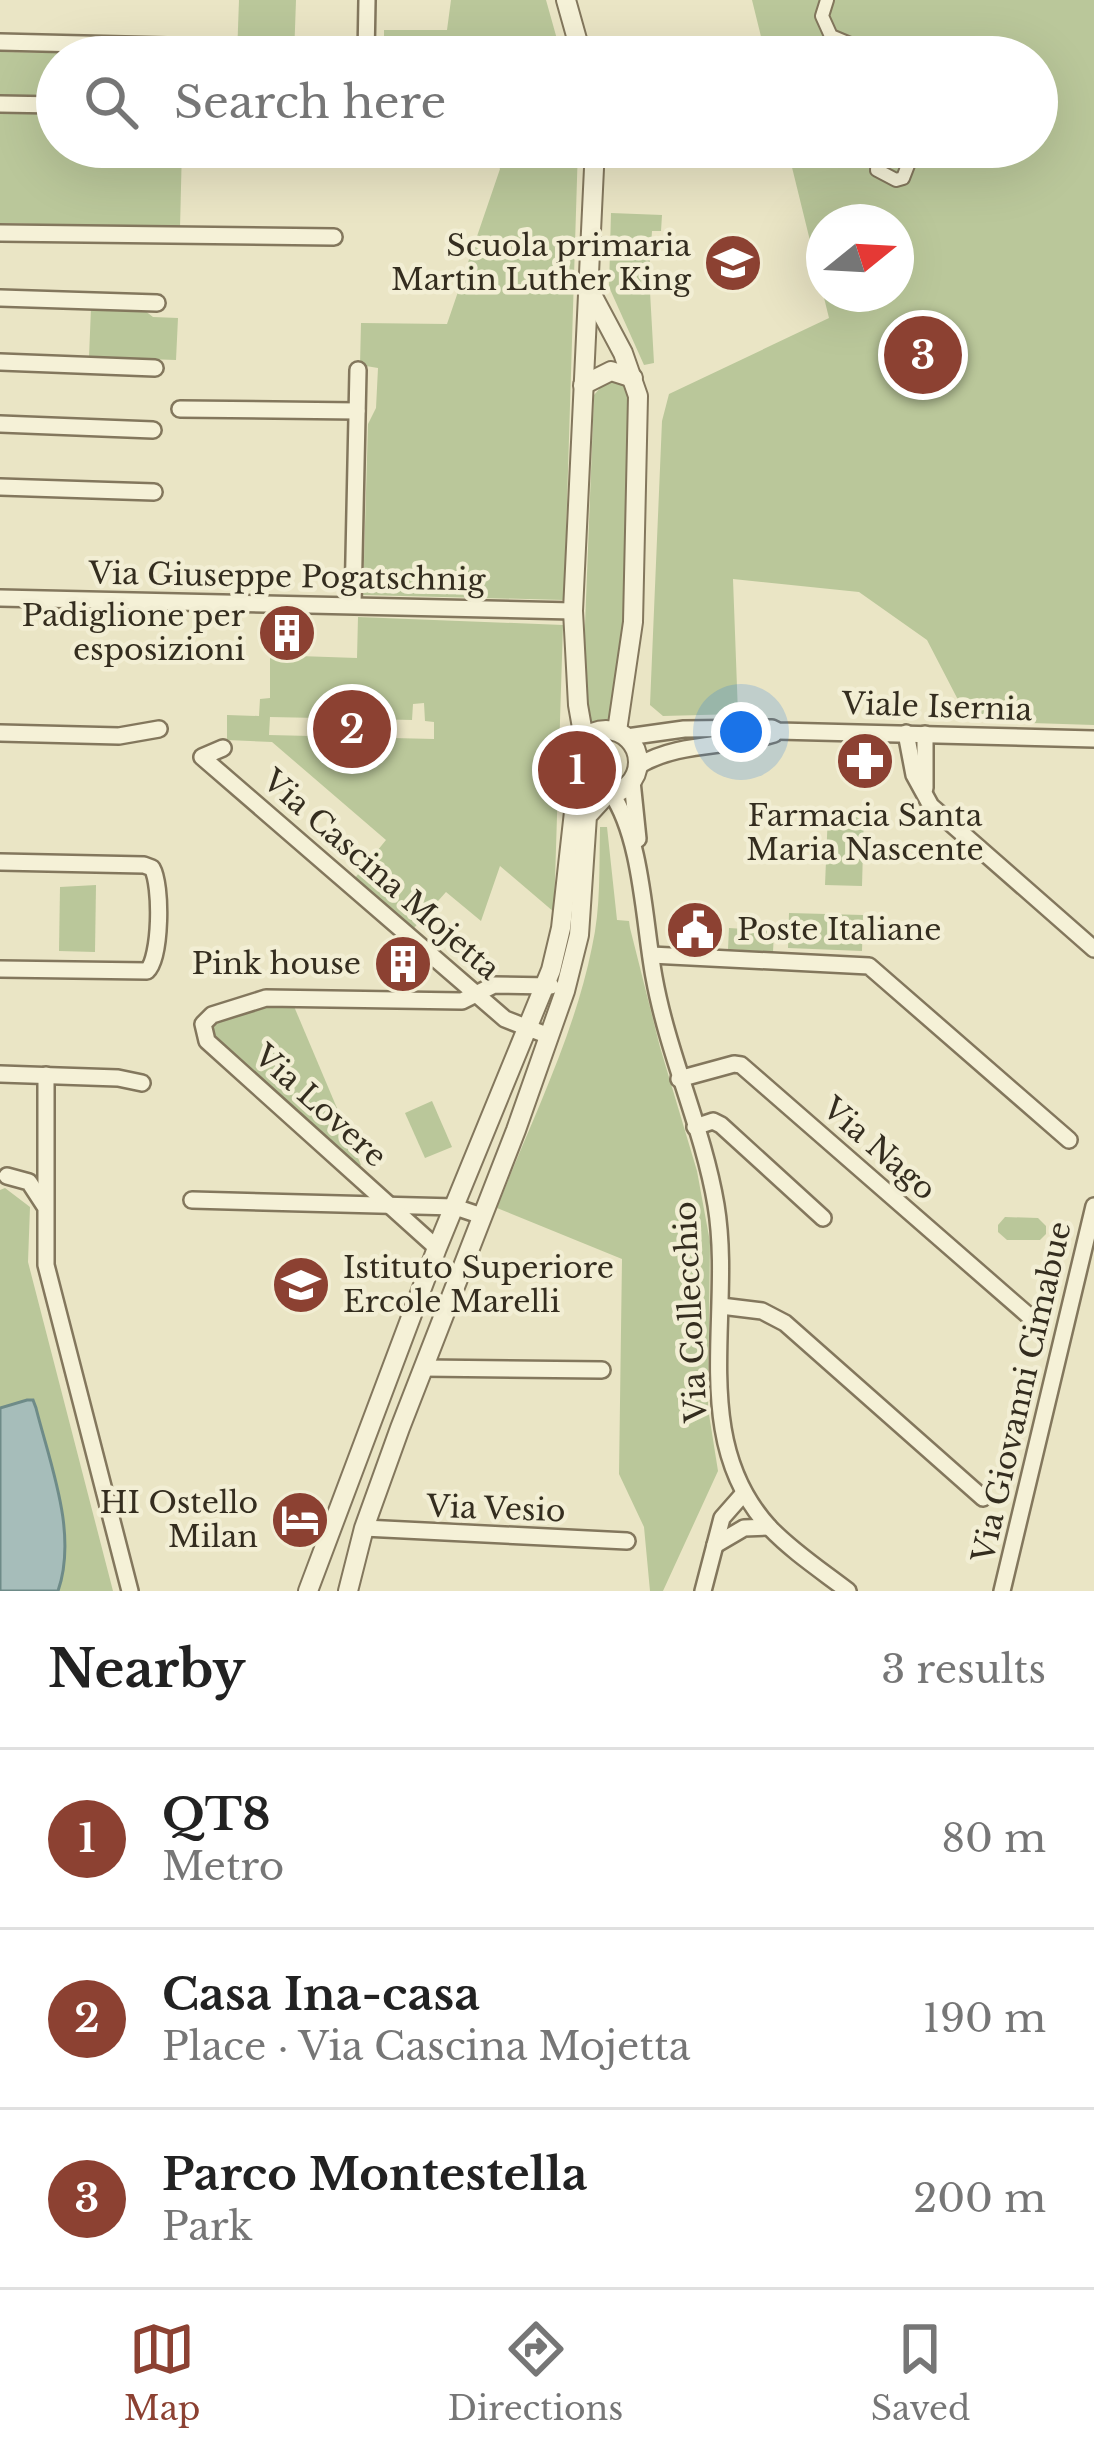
<!DOCTYPE html>
<html lang="en">
<head>
<meta charset="utf-8">
<style>
  :root { --surface:#fff; --page:#f2f2f2; --text:#222; --muted:#767676; --line:#e0e0e0; --accent:#8c4132 }
  body { margin:0; font-family:"Libre Baskerville",serif; background:var(--page); color:var(--text) }
  .compass { position:absolute; left:806px; top:204px; width:108px; height:108px; border-radius:50%; background:var(--surface); box-shadow:0 12px 48px #0002; rotate:72deg }
  .you { position:absolute; left:741px; top:732px; width:42px; height:42px; margin:-30px; border:9px solid #fff; border-radius:50%; background:#1a73e8; box-shadow:0 0 0 18px #1a73e833 }
  .badge { display:grid; place-items:center; width:78px; height:78px; border-radius:50%; background:var(--accent); color:#fff; font-size:39px; font-weight:700 }
  .pin { position:absolute; translate:-50% -50%; border:6px solid #fff; box-shadow:0 3px 12px #0006 }
  .list { margin:0; padding:0; list-style:none }
  h2 { display:flex; justify-content:space-between; align-items:center; height:156px; margin:0; padding:0 48px; font-size:51px }
  h2 small { font-size:39px; font-weight:400; color:var(--muted) }
  .list li { display:grid; grid-template-columns:78px 1fr auto; gap:36px; align-items:center; box-sizing:border-box; height:180px; padding:0 48px; border-top:3px solid var(--line) }
  .list b { display:block; font-size:45px; white-space:nowrap }
  .list p { margin:0; font-size:39px; white-space:nowrap; color:var(--muted) }
  .list em { font-size:39px; font-style:normal; color:var(--muted) }
  .icon { flex:none; width:66px; height:66px; fill:none; stroke:currentColor; stroke-width:2; stroke-linecap:round; stroke-linejoin:round }
  .map { position:relative; flex:none; width:1094px; height:1591px; overflow:hidden }
  .search { position:absolute; background:var(--surface); box-shadow:0 12px 48px #0002; left:36px; right:36px; top:36px; height:132px; display:flex; align-items:center; gap:30px; box-sizing:border-box; padding:0 42px; border-radius:66px; color:var(--muted); font-size:45px }
  .sheet { height:696px; background:var(--surface) }
  nav { display:flex; justify-content:space-around; align-items:center; box-sizing:border-box; height:168px; border-top:3px solid var(--line); background:var(--surface); font-size:33px; color:var(--muted) }
  nav a { display:grid; justify-items:center; gap:6px }
  nav .on { color:var(--accent) }
  .map>svg:first-child { display:block }
  .green { fill:#bac79a; fill-rule:evenodd }
  .water { fill:#a6bdba; stroke:#6e8b88; stroke-width:3 }
  .lines { fill:none; stroke-linecap:round; stroke-linejoin:round }
  .pedestrian-casing { stroke:#83775d; stroke-width:16 }
  .minor-casing { stroke:#83775d; stroke-width:20 }
  .tertiary-casing { stroke:#83775d; stroke-width:22 }
  .pedestrian { stroke:#f5f1d7; stroke-width:12 }
  .minor { stroke:#f5f1d7; stroke-width:15 }
  .tertiary { stroke:#f5f1d7; stroke-width:18 }
  .labels { text-anchor:middle; stroke-width:9; stroke-linejoin:round; paint-order:stroke }
  .poi-label { font-size:30px; fill:#342d1f; stroke:#f2eed4; text-anchor:end }
  .street-label { font-size:30px; fill:#342d1f; stroke:#f2eed4 }
</style>
</head>
<body>
<div class="map">
<svg width="1094" height="1591" viewBox="0 0 1094 1591">
  <rect width="100%" height="100%" fill="#eae5c5"/>
  <g class="green">
    <path d="M239 0H296L294 57 237 56Z"/>
    <path d="M451 0H546L562 57H384V30H447Z"/>
    <path d="M752 0H1094V725L969 721 927 640 859 592 733 579 738 714 663 716 650 705 662 421 669 394 829 318 787 147H1037V57H766ZM824 222H896V294H824Z"/>
    <path d="M0 52 138 54V57H57V96L0 95Z"/>
    <path d="M0 108 57 109V147H182L180 228 0 223Z"/>
    <path d="M491 147H578L564 600 363 595 368 424 376 408 378 368 360 365 361 323 447 324 500 169Z"/>
    <path d="M611 213 662 215 661 231H652L649 274 654 363 644 365 609 287Z"/>
    <path d="M91 308 144 310 153 317 178 318 176 360 89 357Z"/>
    <path d="M607 380 626 385 632 397 623 654 608 721 590 725 583 676 594 395Z"/>
    <path d="M358 617 563 625 554 912 500 866 481 921 446 892 414 928 355 878 386 840 272 742 227 740V715L259 716 260 699 270 698V655L357 658ZM319 703H330V718L412 720 413 704 424 703 425 721 434 722V739L269 735 270 717 319 718Z"/>
    <path d="M828 813 864 814 862 886 825 885Z"/>
    <path d="M600 827H607L617 920 629 921 630 928 660 1047 697 1171 710 1242 708 1408 718 1471 663 1591H650L644 1527 619 1474 622 1259 497 1208C530 1123 574 1037 592 947 601 908 599 867 600 827Z"/>
    <path d="M96 885 95 952 59 951 60 887Z"/>
    <path d="M789 913 863 915 862 951 788 948Z"/>
    <path d="M729 928 774 931 773 952 728 949Z"/>
    <path d="M293 1004 361 1165 359 1167 210 1031 215 1022 257 1005Z"/>
    <path d="M432 1101 452 1147 425 1158 405 1113Z"/>
    <path d="M5 1188 30 1207 28 1262 113 1591H0V1190Z"/>
    <path d="M1005 1217 1038 1218 1046 1226V1234L1040 1240H1007L998 1232V1225Z"/>
  </g>
  <path class="water" d="M27 1400H33L36 1408C50 1464 78 1533 58 1591H0V1408Z"/>
  <g class="lines">
    <defs>
      <g id="pedestrian">
        <path d="M827 0 822 16 831 36 881 57"/>
        <path d="M879 147 877 170 896 180 903 178 915 147"/>
      </g>
      <g id="minor">
        <path d="M0 42 167 46"/>
        <path d="M366 57 367 0"/>
        <path d="M0 104 57 105"/>
        <path d="M0 233 334 237"/>
        <path d="M0 298 157 303"/>
        <path d="M0 362 155 368"/>
        <path d="M180 409 357 411"/>
        <path d="M0 424 153 430"/>
        <path d="M0 487 154 492"/>
        <path d="M0 598 573 611"/>
        <path d="M353 604 358 370"/>
        <path d="M0 733 119 736 159 729"/>
        <path d="M906 733 914 775 931 806 1094 949"/>
        <path d="M627 737 684 729 772 728 778 731 1094 739"/>
        <path d="M223 748 202 757 505 1019 549 1036"/>
        <path d="M638 766C679 741 729 748 774 734"/>
        <path d="M632 781 638 839"/>
        <path d="M925 788V734"/>
        <path d="M611 793C642 837 644 923 654 977 668 1055 703 1128 716 1205 734 1313 687 1439 770 1528 793 1552 822 1571 848 1591"/>
        <path d="M0 862 144 865 152 868C162 885 161 958 147 971L0 969"/>
        <path d="M651 955 869 966 1069 1140"/>
        <path d="M0 1074 118 1078 142 1083"/>
        <path d="M46 1075V1265L130 1591"/>
        <path d="M679 1079 734 1064 741 1065 1029 1316"/>
        <path d="M695 1127 713 1121 721 1125 823 1218"/>
        <path d="M7 1176 29 1182 44 1205"/>
        <path d="M192 1200 455 1207 482 1216"/>
        <path d="M437 1248 207 1041 203 1024 212 1015 266 998 462 1001 494 985 551 986"/>
        <path d="M721 1306 762 1311 785 1323 983 1498"/>
        <path d="M423 1368 602 1370"/>
        <path d="M364 1528 627 1541"/>
        <path d="M715 1545 744 1528 769 1527"/>
        <path d="M703 1591 722 1518 744 1493"/>
        <path d="M1002 1591 1094 1206"/>
      </g>
      <g id="tertiary">
        <path d="M566 0 582 57"/>
        <path d="M590 291 623 353 638 396 633 622 617 731"/>
        <path d="M583 385 611 371 633 378"/>
        <circle cx="606" cy="762" r="32"/>
        <path d="M584 739 578 705 573 611 595 147"/>
        <path d="M308 1591 437 1248 551 970 561 928 578 776"/>
        <path d="M348 1591 364 1528 400 1428 516 1130 565 991 579 935 587 816 607 794"/>
      </g>
    </defs>
    <use href="#pedestrian" class="pedestrian-casing"/>
    <use href="#minor" class="minor-casing"/>
    <use href="#tertiary" class="tertiary-casing"/>
    <use href="#pedestrian" class="pedestrian"/>
    <use href="#minor" class="minor"/>
    <use href="#tertiary" class="tertiary"/>
  </g>
  <defs>
    <symbol id="school-disc" viewBox="-11 -11 22 22"><circle r="9.5" fill="#8c4132" stroke="#f2eed4"/><path d="M0-5L7-2L0 1L-7-2ZM-4 1L0 2.5L4 1V4Q0 6-4 4Z" fill="#fff"/></symbol>
    <symbol id="building-disc" viewBox="-11 -11 22 22"><circle r="9.5" fill="#8c4132" stroke="#f2eed4"/><path d="M-4-6H4V6H1V3H-1V6H-4ZM-2.5-4.3h1.7v1.8h-1.7ZM.8-4.3h1.7v1.8H.8ZM-2.5-1h1.7V.8h-1.7ZM.8-1h1.7V.8H.8Z" fill="#fff"/></symbol>
    <symbol id="pharmacy-disc" viewBox="-11 -11 22 22"><circle r="9.5" fill="#8c4132" stroke="#f2eed4"/><path d="M-2-6h4v4h4v4h-4v4h-4v-4h-4v-4h4Z" fill="#fff"/></symbol>
    <symbol id="civic-disc" viewBox="-11 -11 22 22"><circle r="9.5" fill="#8c4132" stroke="#f2eed4"/><path d="M-.6-6.5H3V-4.5H.6V-3L4-1V1h2V6H-6V1h2V-1L-.6-3ZM-1.2 2.5V6h2.4V2.5Z" fill="#fff"/></symbol>
    <symbol id="hotel-disc" viewBox="-11 -11 22 22"><circle r="9.5" fill="#8c4132" stroke="#f2eed4"/><path d="M-6-4.5h1.5V1H6V5H4.5V3h-9V5H-6ZM-4 0a1.8 1.8 0 1 1 3.6 0ZM.5 0V-2.5h3Q6-2.5 6 0Z" fill="#fff"/></symbol>
  </defs>
  <g fill-rule="evenodd">
    <use href="#school-disc" x="700" y="230" width="66" height="66"/>
    <use href="#building-disc" x="254" y="600" width="66" height="66"/>
    <use href="#pharmacy-disc" x="832" y="728" width="66" height="66"/>
    <use href="#civic-disc" x="662" y="897" width="66" height="66"/>
    <use href="#building-disc" x="370" y="931" width="66" height="66"/>
    <use href="#school-disc" x="268" y="1252" width="66" height="66"/>
    <use href="#hotel-disc" x="267" y="1487" width="66" height="66"/>
  </g>
  <g class="labels">
    <g class="poi-label">
      <text x="691" y="256">Scuola primaria<tspan x="691" dy="34">Martin Luther King</tspan></text>
      <text x="245" y="626">Padiglione per<tspan x="245" dy="34">esposizioni</tspan></text>
      <text x="865" y="826" text-anchor="middle">Farmacia Santa<tspan x="865" dy="34">Maria Nascente</tspan></text>
      <text x="737" y="940" text-anchor="start">Poste Italiane</text>
      <text x="361" y="974">Pink house</text>
      <text x="343" y="1278" text-anchor="start">Istituto Superiore<tspan x="343" dy="34">Ercole Marelli</tspan></text>
      <text x="258" y="1513">HI Ostello<tspan x="258" dy="34">Milan</tspan></text>
    </g>
    <g class="street-label">
      <text transform="translate(287 577) rotate(1)" y="10">Via Giuseppe Pogatschnig</text>
      <text transform="translate(937 707) rotate(2)" y="10">Viale Isernia</text>
      <text transform="translate(381 875) rotate(41)" y="10">Via Cascina Mojetta</text>
      <text transform="translate(320 1106) rotate(42)" y="10">Via Lovere</text>
      <text transform="translate(879 1149) rotate(41)" y="10">Via Nago</text>
      <text transform="translate(691 1312) rotate(-93)" y="10">Via Collecchio</text>
      <text transform="translate(1022 1392) rotate(-77)" y="10">Via Giovanni Cimabue</text>
      <text transform="translate(496 1509) rotate(2)" y="10">Via Vesio</text>
    </g>
  </g>
</svg>
<svg class="compass" viewBox="-18 -18 36 36"><path d="M0-13l5 13h-10z" fill="#e53935"/><path d="M0 13l5-13h-10z" fill="#767676"/></svg>
<div class="you"></div>
<div class="pin badge" style="left:577px;top:770px">1</div>
<div class="pin badge" style="left:352px;top:729px">2</div>
<div class="pin badge" style="left:923px;top:355px">3</div>
<div class="search"><svg class="icon" aria-label="search" viewBox="0 0 24 24"><circle cx="10" cy="10" r="6"/><path d="M15 15l6 6"/></svg>Search here</div>
</div>
<section class="sheet">
<h2>Nearby<small>3 results</small></h2>
<ul class="list">
<li><span class="badge">1</span><div><b>QT8</b><p>Metro</p></div><em>80 m</em></li>
<li><span class="badge">2</span><div><b>Casa Ina-casa</b><p>Place · Via Cascina Mojetta</p></div><em>190 m</em></li>
<li><span class="badge">3</span><div><b>Parco Montestella</b><p>Park</p></div><em>200 m</em></li>
</ul>
</section>
<nav>
<a class="on"><svg class="icon" aria-label="map" viewBox="0 0 24 24"><path d="M3 6l6-2 6 2 6-2v14l-6 2-6-2-6 2zM9 4v14M15 6v14"/></svg>Map</a>
<a><svg class="icon" aria-label="directions" viewBox="0 0 24 24"><path d="M12 3l9 9-9 9-9-9zM9 14v-3h6M13 9l2 2-2 2"/></svg>Directions</a>
<a><svg class="icon" aria-label="saved" viewBox="0 0 24 24"><path d="M7 4h10v16l-5-4-5 4z"/></svg>Saved</a>
</nav>
</body>
</html>
